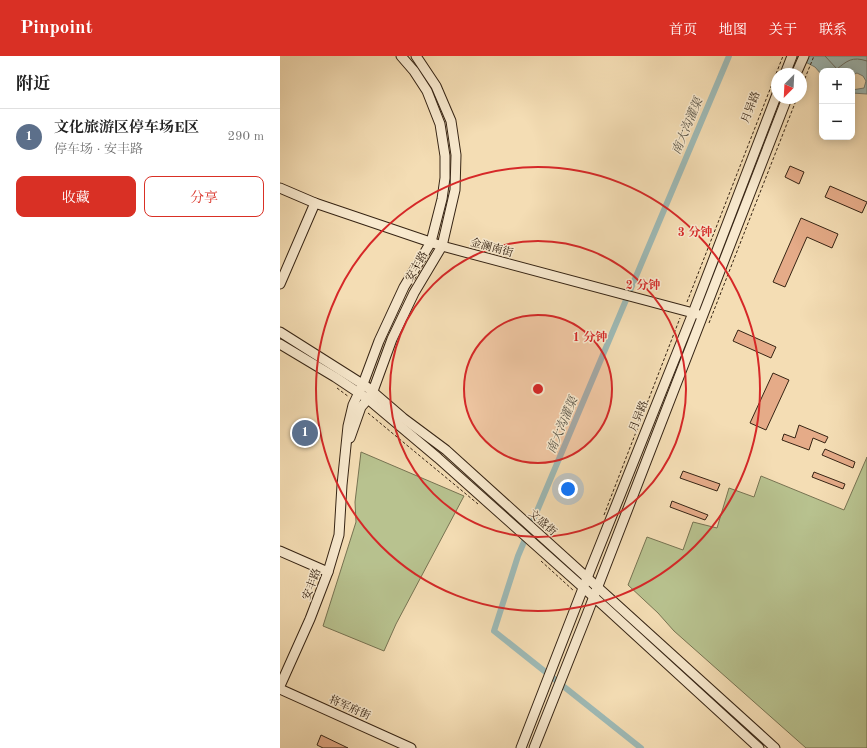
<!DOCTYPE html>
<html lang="zh">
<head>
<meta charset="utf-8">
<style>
  :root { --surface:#fff; --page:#f6f6f6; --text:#222; --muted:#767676; --line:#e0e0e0; --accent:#d93025 }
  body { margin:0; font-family:"Old Standard TT","Noto Serif SC",serif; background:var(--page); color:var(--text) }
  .controls { position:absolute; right:12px; top:12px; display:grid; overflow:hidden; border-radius:8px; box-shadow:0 2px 10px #0003 }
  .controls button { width:36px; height:36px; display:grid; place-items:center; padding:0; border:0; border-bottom:1px solid var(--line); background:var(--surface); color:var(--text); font:20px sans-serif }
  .compass { position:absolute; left:491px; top:12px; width:36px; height:36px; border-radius:50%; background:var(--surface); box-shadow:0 2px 10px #0003; rotate:204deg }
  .you { position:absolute; left:288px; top:433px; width:14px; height:14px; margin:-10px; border:3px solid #fff; border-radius:50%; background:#1a73e8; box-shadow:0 0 0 6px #1a73e833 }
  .badge { display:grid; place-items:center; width:26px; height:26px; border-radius:50%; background:var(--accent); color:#fff; font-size:13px; font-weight:700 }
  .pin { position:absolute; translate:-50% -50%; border:2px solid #fff; box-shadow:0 1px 4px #0006 }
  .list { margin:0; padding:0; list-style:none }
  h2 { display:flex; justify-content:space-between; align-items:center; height:52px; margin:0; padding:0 16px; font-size:17px }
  h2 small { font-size:13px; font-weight:400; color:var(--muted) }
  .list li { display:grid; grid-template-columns:26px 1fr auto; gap:12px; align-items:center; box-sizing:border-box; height:56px; padding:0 16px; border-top:1px solid var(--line) }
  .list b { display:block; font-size:15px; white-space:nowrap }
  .list p { margin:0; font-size:13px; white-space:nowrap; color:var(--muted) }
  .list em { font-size:13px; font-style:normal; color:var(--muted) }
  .actions { display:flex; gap:8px; padding:12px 16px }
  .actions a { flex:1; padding:9px 0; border:1px solid var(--accent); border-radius:8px; text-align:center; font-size:14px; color:var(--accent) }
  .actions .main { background:var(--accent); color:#fff }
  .map { position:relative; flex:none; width:587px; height:692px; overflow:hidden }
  header { display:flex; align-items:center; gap:24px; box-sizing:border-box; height:56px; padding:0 20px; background:var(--accent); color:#fff }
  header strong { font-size:19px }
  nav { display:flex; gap:22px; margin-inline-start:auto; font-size:14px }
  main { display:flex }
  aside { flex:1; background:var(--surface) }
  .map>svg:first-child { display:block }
  .green { fill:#b8c28f; stroke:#777352 }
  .water { fill:#9ebab6; stroke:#747e75 }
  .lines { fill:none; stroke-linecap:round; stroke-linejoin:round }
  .shore { stroke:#6a6f65; stroke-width:1 }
  .canal { stroke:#9ebab6; stroke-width:6 }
  .building { fill:#e5ab88; stroke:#362414 }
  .secondary-casing { stroke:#362414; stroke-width:11 }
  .path { stroke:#362414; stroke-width:1; stroke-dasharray:3 2; stroke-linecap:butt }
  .secondary { stroke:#f8e9ce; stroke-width:9 }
  .ring { fill:none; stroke:#d62828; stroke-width:2 }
  .labels { text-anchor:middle; stroke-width:3; stroke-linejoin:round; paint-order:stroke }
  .street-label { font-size:11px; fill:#362414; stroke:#f8e9ce }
  .water-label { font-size:12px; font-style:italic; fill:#555145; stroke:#f8e9ce }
  .centre { fill:#d62828; stroke:#f8e9ce; stroke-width:2 }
  .ring-label { font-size:12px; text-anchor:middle; font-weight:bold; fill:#d62828; stroke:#f8e9ce; stroke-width:3; stroke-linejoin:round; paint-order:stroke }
</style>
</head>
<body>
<header>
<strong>Pinpoint</strong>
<nav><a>首页</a><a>地图</a><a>关于</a><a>联系</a></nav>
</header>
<main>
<aside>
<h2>附近<small></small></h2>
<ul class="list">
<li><span class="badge" style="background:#5c6f8a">1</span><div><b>文化旅游区停车场E区</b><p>停车场 · 安丰路</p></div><em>290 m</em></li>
</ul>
<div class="actions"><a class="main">收藏</a><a>分享</a></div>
</aside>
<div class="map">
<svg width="587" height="692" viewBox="0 0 587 692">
  <rect width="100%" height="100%" fill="#f4ddb4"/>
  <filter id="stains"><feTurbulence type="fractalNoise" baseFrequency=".005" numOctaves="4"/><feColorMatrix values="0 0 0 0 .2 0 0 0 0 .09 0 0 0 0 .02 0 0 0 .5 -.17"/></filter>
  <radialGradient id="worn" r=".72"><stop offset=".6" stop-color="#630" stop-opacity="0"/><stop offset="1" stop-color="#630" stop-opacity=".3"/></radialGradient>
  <g class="green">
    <path d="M81 396 184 440 116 568 104 595 43 570 76 466 75 446Z"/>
    <path d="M587 401V692H526L394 575 378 557 348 529 367 481 403 494 413 466 437 472 449 432 474 441 481 420 564 454Z"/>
  </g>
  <path class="water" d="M514 0H587V38L572 37V34L584 32 586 25 583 20 577 17 572 19V15H542V19L535 11Z"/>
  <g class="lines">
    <path class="shore" d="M545 0 557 13C567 5 572 0 587 5"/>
    <path class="canal" d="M361 692 214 575 238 500 449 0"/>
  </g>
  <g class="building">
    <path d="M510 110 524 116 519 128 505 121Z"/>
    <path d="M550 130 587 146 582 157 545 141Z"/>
    <path d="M521 162 558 178 552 192 527 181 505 231 493 226Z"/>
    <path d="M458 274 496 291 491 302 453 285Z"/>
    <path d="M493 317 509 324 486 374 470 367Z"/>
    <path d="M519 369 548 381 545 387 533 382 529 394 502 384 504 378 515 382Z"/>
    <path d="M545 393 575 406 573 412 542 399Z"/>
    <path d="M403 415 440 428 437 435 400 422Z"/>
    <path d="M534 416 565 428 563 433 532 421Z"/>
    <path d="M392 445 428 459 425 464 390 451Z"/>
    <path d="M41 679 68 692H43L37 689Z"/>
  </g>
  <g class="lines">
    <defs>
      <g id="secondary">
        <path d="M505 18 512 0"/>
        <path d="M516 18 524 0"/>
        <path d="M0 132 35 147 162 190 417 258"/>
        <path d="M0 228 35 147"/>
        <path d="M0 276 87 331 123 362 166 394 495 692"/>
        <path d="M0 288 55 321 88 343 158 402 325 551 479 692"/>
        <path d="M70 382 81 351 88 343 93 335 112 283 134 237 162 190 175 134 176 99 171 65 156 30 136 0"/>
        <path d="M0 495 48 516"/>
        <path d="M0 630 30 563 48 516 59 479 62 429 68 370 73 349 83 328 99 285 124 231 151 186 162 143 165 122V100L160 68 147 35 134 15 121 0"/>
        <path d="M0 633 131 692"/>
        <path d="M241 692 307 522 413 257 497 38"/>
        <path d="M254 692 306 561 507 42"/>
      </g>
    </defs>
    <use href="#secondary" class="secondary-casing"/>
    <g class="path">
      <path d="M521 32 534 0"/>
      <path d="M407 246 503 0"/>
      <path d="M429 267 517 42"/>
      <path d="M57 332 69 341"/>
      <path d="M88 357 198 448"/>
      <path d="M324 459 400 262"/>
      <path d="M261 505 294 535"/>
    </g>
    <use href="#secondary" class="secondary"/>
  </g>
  <circle cx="258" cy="333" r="74" fill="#d62828" fill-opacity=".12"/>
  <g class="ring">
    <circle cx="258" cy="333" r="74"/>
    <circle cx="258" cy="333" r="148"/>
    <circle cx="258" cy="333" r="222"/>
  </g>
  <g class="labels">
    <g class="street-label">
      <text transform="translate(470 51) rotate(-69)" y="4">月异路</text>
      <text transform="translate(212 191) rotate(15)" y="4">金澜南街</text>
      <text transform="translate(136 210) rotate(-60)" y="4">安丰路</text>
      <text transform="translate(358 360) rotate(-68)" y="4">月异路</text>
      <text transform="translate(263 466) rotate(42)" y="4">文盛街</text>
      <text transform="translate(31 528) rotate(-70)" y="4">安丰路</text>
      <text transform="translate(70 651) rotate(24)" y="4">将军府街</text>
    </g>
    <g class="water-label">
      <text transform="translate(407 70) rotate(-67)" y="4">南大沟灌渠</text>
      <text transform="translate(282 369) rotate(-67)" y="4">南大沟灌渠</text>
    </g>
  </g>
  <circle cx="258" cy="333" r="6" class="centre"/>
  <g class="ring-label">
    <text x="415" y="180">3 分钟</text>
    <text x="363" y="233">2 分钟</text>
    <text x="310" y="285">1 分钟</text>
  </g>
  <rect width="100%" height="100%" filter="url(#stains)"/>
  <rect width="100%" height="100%" fill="url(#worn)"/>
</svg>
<div class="controls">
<button>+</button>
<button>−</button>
</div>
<svg class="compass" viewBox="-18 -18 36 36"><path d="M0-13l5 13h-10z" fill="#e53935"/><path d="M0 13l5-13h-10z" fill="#767676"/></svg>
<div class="you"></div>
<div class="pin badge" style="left:25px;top:377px;background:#5c6f8a">1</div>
</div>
</main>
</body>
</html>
